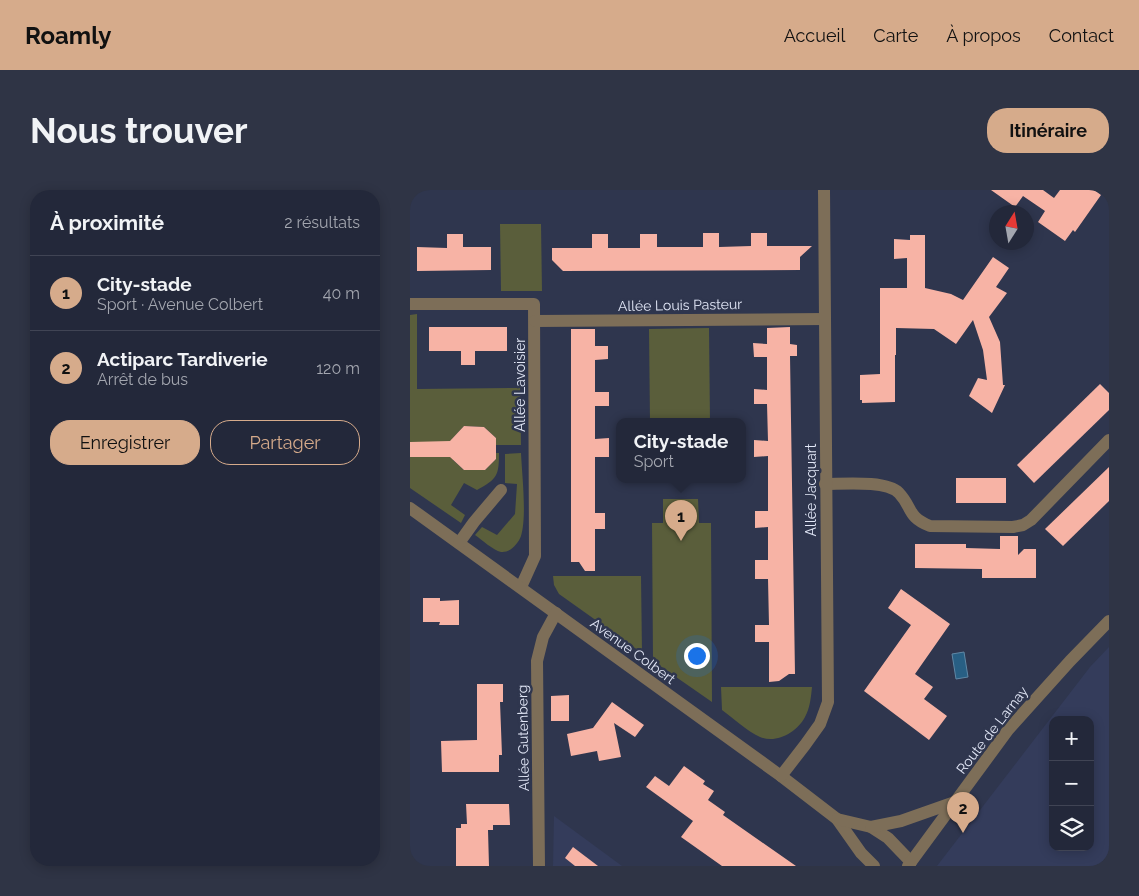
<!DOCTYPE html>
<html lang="fr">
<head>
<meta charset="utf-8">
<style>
  :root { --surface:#23283a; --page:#2f3445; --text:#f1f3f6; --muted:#a3a6af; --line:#404454; --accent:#d6ab8b }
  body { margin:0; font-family:Raleway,sans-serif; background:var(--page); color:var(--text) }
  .controls { position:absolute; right:15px; bottom:15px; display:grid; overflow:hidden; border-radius:10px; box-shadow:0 2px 12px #0003 }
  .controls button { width:45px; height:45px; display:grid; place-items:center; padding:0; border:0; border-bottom:1px solid var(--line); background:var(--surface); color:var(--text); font:25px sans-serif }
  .compass { position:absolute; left:579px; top:15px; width:45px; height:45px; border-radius:50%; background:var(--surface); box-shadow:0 2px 12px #0003; rotate:11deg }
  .you { position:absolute; left:286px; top:465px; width:18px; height:18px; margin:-12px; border:4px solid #fff; border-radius:50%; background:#1a73e8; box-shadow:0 0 0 8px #1a73e833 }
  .badge { display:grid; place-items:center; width:32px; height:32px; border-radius:50%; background:var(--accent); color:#111; font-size:16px; font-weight:700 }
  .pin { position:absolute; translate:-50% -41px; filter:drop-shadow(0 1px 2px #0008) }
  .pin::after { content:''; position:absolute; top:26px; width:18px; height:15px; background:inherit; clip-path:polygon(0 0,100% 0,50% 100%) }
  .popup { position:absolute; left:206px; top:228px; width:130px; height:65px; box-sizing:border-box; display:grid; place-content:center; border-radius:10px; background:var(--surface); filter:drop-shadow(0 1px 4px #0005); font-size:16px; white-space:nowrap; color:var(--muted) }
  .popup b { font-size:19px; color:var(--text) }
  .popup::after { content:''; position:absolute; left:50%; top:100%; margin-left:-10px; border:10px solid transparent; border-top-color:var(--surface) }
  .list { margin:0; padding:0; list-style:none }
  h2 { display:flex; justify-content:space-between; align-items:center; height:65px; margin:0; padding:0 20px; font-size:21px }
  h2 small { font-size:16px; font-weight:400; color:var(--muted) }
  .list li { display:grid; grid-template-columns:32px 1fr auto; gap:15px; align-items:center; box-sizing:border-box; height:75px; padding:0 20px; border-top:1px solid var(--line) }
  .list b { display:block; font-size:19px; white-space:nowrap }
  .list p { margin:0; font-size:16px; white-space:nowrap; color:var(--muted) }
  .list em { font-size:16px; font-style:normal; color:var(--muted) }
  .actions { display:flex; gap:10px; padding:15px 20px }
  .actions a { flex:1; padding:11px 0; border:1px solid var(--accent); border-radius:20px; text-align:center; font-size:18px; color:var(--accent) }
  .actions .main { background:var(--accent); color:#111 }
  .icon { flex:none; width:28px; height:28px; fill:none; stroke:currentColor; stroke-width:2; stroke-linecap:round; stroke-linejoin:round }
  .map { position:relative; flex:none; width:699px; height:676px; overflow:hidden; border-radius:20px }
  header { display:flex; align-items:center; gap:30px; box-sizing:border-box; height:70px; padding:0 25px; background:var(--accent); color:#111 }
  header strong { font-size:24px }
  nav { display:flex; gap:28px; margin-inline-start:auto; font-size:18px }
  .intro { display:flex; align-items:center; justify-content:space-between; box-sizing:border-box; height:120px; padding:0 30px }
  h1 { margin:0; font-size:35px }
  .button { padding:12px 22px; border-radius:20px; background:var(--accent); color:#111; font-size:18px; font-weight:700 }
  main { display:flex; gap:30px; padding:0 30px }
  aside { flex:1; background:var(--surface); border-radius:20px; box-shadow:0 2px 12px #0003 }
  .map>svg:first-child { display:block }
  .built { fill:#343c5b; fill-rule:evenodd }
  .green { fill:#5a5e3b }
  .water { fill:#285f84; stroke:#6088a6 }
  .building { fill:#f7b3a5 }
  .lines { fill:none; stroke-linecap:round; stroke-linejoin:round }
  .minor { stroke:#7d6e58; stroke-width:12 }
  .labels { text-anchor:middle; stroke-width:5; stroke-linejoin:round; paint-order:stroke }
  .street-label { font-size:14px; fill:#e2e7f7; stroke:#2f364e }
</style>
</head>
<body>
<header>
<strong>Roamly</strong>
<nav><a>Accueil</a><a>Carte</a><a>À propos</a><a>Contact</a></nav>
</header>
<div class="intro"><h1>Nous trouver</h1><a class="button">Itinéraire</a></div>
<main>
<aside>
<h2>À proximité<small>2 résultats</small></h2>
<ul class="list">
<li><span class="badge">1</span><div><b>City-stade</b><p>Sport · Avenue Colbert</p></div><em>40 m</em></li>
<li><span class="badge">2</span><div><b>Actiparc Tardiverie</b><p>Arrêt de bus</p></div><em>120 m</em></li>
</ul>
<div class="actions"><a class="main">Enregistrer</a><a>Partager</a></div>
</aside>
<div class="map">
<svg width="699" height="676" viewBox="0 0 699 676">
  <rect width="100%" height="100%" fill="#2f364e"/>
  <g class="built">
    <path d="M699 457V676H527L680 477ZM643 530H680V657H643Z"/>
    <path d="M144 626 212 676H143Z"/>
  </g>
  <g class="green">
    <path d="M90 34H131L132 101H91Z"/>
    <path d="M7 124V199L110 198 111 255H86V248L74 237 54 236 42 249 43 270 54 280H75L86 269V263H89C89 286 87 289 67 300L54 293 41 315 55 325 51 333 0 298V125Z"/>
    <path d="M299 138 300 232H240L239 139Z"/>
    <path d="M111 263C112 285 117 327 111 346 108 354 100 363 91 362 83 360 72 350 65 345L72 337 87 345 105 324 107 294 95 293V264Z"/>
    <path d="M253 309H288L289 333H301L302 512 243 471 242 333H253Z"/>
    <path d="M143 386H231L232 463 149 404 144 395Z"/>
    <path d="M311 497H402C401 507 400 518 395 527 387 542 367 554 350 547 337 541 323 528 312 520Z"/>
  </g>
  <path class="water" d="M554 462 558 487 546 489 542 464Z"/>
  <g class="building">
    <path d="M581 0H633L644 8 650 0H684L691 5 665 42 663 40 655 51 628 32 635 21 613 6 605 17Z"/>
    <path d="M293 43H309V57L341 56V43H357V56H402L390 67V80L153 81 142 70V58H182V44H198V58H230V44H247V57H293Z"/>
    <path d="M37 44H53V57H81V80L7 81V57L37 58Z"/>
    <path d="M500 45H515V98L541 104 553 110 583 67 599 78 586 97 597 103 579 127 590 152 593 195H595L582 223 559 206 568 188 577 190 573 160 563 130 546 154 524 139 486 138V165H485V212L452 213V210H450V185L470 184V98H497V68L484 69V49L500 50Z"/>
    <path d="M19 137H97V161H65V175H51V161H19Z"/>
    <path d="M380 137V154L387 155V166H380L385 484H379L369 491 359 492V452H345V435H359L358 389H345V370H358V337L345 338V321H358V266L344 267V250L358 251 357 214H344V199L357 200V167H344L343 153 357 154V138Z"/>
    <path d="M161 139H185V156H198V169L185 170V202H199V216H185V249L199 248V267H185V323H195V339H185V381H175L169 372H161Z"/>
    <path d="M690 194 699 203V220L624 293 607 275Z"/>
    <path d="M54 236 74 237 86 248V269L75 280H54L40 267H0V252L40 251Z"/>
    <path d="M699 277V311L653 356 635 339Z"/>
    <rect x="546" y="288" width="50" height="25"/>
    <path d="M590 346H608V365L614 359H626V388H572V379L505 378V354H556V358L590 359Z"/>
    <path d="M491 399 540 434 505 484 523 497 514 509 537 526 519 550 454 501 501 435 478 418Z"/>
    <path d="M13 408H30V411L49 410V435H29L30 432H13Z"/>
    <path d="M67 494H93V512H90L92 565H89V582H32L31 551 67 550Z"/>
    <path d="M159 505V531H141V506Z"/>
    <path d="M202 512 234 535 225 547 204 533 211 567 189 571 187 561 161 566 157 544 183 538Z"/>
    <path d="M274 576 295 591 293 594 304 601 298 610 315 622 313 625 386 676H312L271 647 283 631 236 597 245 586 259 596Z"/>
    <path d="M56 614H99L100 635H83V640H78L79 676H46V638H51V634H57Z"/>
    <path d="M163 657 188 676H165L155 668Z"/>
  </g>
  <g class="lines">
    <g class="minor">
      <path d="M0 114H124L125 366 111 397"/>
      <path d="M125 131 415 129"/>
      <path d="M415 294C433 294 476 290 489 303 503 318 497 327 520 336L603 337 613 335 621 330 699 250"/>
      <path d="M0 318 371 586 427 629 451 663 464 676"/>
      <path d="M49 353 64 332 91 300"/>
      <path d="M371 586 395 555 410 534 418 512 414 0"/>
      <path d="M427 629 461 637 478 648 501 672"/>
      <path d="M461 637 491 631 545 612"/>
      <path d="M129 676 127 471 133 447 146 423"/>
      <path d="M498 676 598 540 660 471 699 431"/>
    </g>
  </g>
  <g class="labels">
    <g class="street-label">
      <text transform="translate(270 115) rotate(-1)" y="5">Allée Louis Pasteur</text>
      <text transform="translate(110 195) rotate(-90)" y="5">Allée Lavoisier</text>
      <text transform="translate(401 300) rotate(-90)" y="5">Allée Jacquart</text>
      <text transform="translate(223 461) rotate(36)" y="5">Avenue Colbert</text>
      <text transform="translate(582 540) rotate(-52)" y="5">Route de Larnay</text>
      <text transform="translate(113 548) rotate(-91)" y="5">Allée Gutenberg</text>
    </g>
  </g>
</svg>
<div class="controls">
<button>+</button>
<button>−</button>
<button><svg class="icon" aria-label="layers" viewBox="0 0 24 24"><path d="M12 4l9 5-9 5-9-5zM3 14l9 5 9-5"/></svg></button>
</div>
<svg class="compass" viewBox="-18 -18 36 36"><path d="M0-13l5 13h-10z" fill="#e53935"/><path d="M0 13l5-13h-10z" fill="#a3a6af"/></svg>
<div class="you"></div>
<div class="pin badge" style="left:271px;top:351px">1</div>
<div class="popup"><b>City-stade</b>Sport</div>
<div class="pin badge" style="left:553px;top:643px">2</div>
</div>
</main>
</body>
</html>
